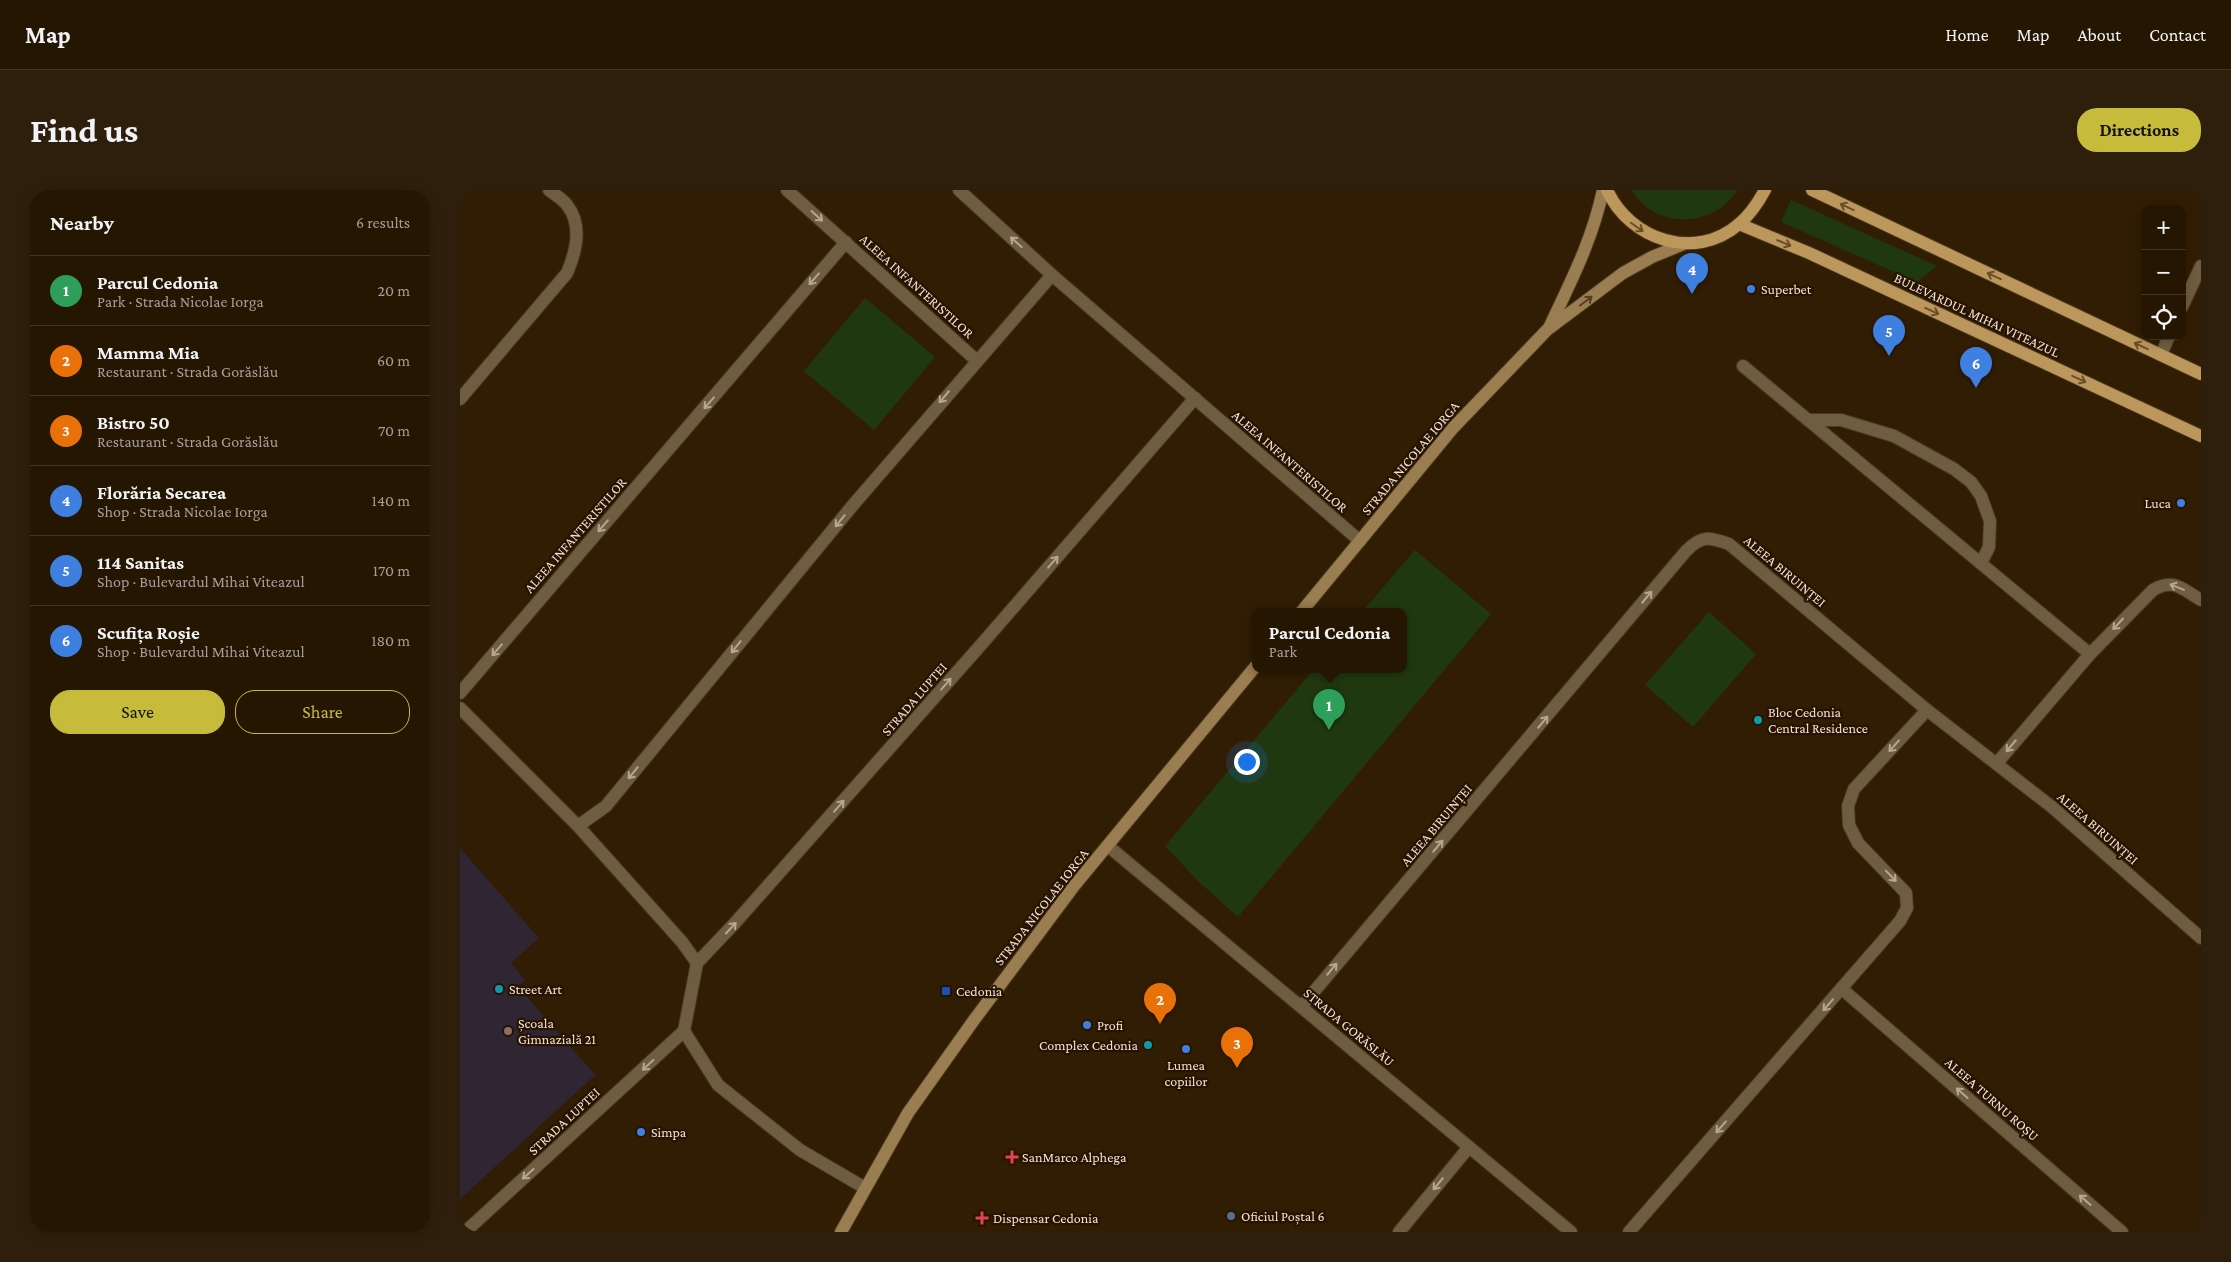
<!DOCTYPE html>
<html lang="en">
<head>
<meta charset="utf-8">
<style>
  :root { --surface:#251602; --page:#2d1f0c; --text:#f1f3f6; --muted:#a39f99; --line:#423524; --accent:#c7bb3c }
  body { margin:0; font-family:"Crimson Pro",serif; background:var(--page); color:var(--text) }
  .controls { position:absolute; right:15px; top:15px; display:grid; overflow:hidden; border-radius:10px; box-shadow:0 2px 12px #0003 }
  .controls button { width:45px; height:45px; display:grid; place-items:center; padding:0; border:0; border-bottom:1px solid var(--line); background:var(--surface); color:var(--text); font:25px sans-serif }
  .you { position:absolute; left:786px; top:571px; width:18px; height:18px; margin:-12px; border:4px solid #fff; border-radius:50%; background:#1a73e8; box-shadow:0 0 0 8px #1a73e833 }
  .badge { display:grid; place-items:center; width:32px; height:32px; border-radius:50%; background:var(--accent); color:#fff; font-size:16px; font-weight:700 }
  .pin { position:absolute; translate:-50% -41px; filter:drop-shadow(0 1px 2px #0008) }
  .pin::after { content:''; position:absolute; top:26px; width:18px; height:15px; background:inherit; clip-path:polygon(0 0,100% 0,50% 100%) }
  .popup { position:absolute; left:792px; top:418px; width:155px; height:65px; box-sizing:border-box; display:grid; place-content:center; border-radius:10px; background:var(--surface); filter:drop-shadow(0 1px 4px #0005); font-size:16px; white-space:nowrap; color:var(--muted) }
  .popup b { font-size:19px; color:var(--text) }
  .popup::after { content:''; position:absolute; left:50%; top:100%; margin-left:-10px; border:10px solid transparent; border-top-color:var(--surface) }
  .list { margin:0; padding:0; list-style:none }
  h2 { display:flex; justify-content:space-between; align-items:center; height:65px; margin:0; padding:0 20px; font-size:21px }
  h2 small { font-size:16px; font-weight:400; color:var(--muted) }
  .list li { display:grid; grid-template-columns:32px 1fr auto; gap:15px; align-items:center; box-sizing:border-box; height:70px; padding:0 20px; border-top:1px solid var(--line) }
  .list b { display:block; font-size:19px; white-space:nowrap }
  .list p { margin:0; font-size:16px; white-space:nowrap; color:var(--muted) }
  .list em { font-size:16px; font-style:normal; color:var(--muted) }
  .actions { display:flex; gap:10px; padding:15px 20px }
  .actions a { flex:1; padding:11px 0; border:1px solid var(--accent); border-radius:20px; text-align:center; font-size:18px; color:var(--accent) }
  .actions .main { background:var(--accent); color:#111 }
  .icon { flex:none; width:28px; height:28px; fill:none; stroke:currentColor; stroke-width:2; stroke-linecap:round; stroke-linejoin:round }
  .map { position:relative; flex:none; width:1741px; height:1042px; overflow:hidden; border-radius:20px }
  header { display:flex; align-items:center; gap:30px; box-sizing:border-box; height:70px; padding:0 25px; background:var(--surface); border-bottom:1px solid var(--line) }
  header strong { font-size:24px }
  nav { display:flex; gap:28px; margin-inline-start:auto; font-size:18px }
  .intro { display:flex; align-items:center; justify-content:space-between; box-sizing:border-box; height:120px; padding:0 30px }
  h1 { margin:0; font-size:35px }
  .button { padding:12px 22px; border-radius:20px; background:var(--accent); color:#111; font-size:18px; font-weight:700 }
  main { display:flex; gap:30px; padding:0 30px }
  aside { flex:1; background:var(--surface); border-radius:20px; box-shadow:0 2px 12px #0003 }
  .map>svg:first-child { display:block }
  .education { fill:#2f2533 }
  .green { fill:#203810 }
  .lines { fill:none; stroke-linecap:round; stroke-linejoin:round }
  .service-casing { stroke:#4c3920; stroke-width:14 }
  .minor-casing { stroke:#4c3920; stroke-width:14 }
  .tertiary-casing { stroke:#4c3920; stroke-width:14 }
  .secondary-casing { stroke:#4c3920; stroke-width:14 }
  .primary-casing { stroke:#4c3920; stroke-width:14 }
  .service { stroke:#6f5d41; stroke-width:12 }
  .minor { stroke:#6f5d41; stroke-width:12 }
  .tertiary { stroke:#6f5d41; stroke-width:12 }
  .secondary { stroke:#9a7d51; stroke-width:12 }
  .primary { stroke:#bc975c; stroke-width:12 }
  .oneway { stroke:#6a4e29 }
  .oneway2 { stroke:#b6a692 }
  .oneway3 { stroke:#553d20 }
  .shop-dot { fill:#3f7fe0; stroke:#271300; stroke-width:2 }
  .culture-dot { fill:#0f9aa8; stroke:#271300; stroke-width:2 }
  .transit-dot { fill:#1a4fb4; stroke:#271300; stroke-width:2 }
  .education-dot { fill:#8d6e63; stroke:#271300; stroke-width:2 }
  .health-dot { fill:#e0444e; stroke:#271300; stroke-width:2 }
  .service-dot { fill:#5c6f8a; stroke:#271300; stroke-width:2 }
  .labels { text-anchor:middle; stroke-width:4.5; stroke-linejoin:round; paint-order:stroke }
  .street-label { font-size:14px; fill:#f0e2d4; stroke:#271300 }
  .poi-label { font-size:14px; fill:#f0e2d4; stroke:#271300; text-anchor:start }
</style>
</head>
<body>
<header>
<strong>Map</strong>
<nav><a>Home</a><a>Map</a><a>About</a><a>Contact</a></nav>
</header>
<div class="intro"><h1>Find us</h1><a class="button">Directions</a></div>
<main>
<aside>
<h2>Nearby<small>6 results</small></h2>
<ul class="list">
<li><span class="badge" style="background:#2e9e5b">1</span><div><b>Parcul Cedonia</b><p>Park · Strada Nicolae Iorga</p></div><em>20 m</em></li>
<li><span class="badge" style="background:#e8710a">2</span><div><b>Mamma Mia</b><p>Restaurant · Strada Gorăslău</p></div><em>60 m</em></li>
<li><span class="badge" style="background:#e8710a">3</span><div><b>Bistro 50</b><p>Restaurant · Strada Gorăslău</p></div><em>70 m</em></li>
<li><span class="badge" style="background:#3f7fe0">4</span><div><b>Florăria Secarea</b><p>Shop · Strada Nicolae Iorga</p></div><em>140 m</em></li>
<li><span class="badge" style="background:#3f7fe0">5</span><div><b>114 Sanitas</b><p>Shop · Bulevardul Mihai Viteazul</p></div><em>170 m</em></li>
<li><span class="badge" style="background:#3f7fe0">6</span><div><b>Scufița Roșie</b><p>Shop · Bulevardul Mihai Viteazul</p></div><em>180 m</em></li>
</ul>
<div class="actions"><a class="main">Save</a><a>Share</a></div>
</aside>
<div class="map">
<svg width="1741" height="1042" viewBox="0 0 1741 1042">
  <rect width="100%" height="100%" fill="#311d03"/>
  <path class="education" d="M0 658 79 748 51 773 65 790 58 796 135 885 0 1009Z"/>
  <g class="green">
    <path d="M1172 0H1277C1255 38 1194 40 1172 0Z"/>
    <path d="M1331 10 1477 76 1457 92 1321 32Z"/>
    <path d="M405 108 475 167 414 240 344 181Z"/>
    <path d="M955 360 1031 424 778 727 738 691 705 656 854 479H943V421H903Z"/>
    <path d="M1249 422 1296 464 1233 537 1185 495Z"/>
  </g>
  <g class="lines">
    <defs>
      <g id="service">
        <path d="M1283 176 1630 464"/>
        <path d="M1348 230H1381L1434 246 1494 279 1511 292 1521 306 1530 331 1529 357 1521 373"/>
      </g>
      <g id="minor">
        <path d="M327 0 516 170"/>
        <path d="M499 0 592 85 900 351"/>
        <path d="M1722 117 1741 76"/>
        <path d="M1701 165 1709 146"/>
        <path d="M0 209 107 83C116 62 123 35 107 15 103 9 95 5 89 0"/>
        <path d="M0 503 386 52"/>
        <path d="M0 518 118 636 222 752 237 773"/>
        <path d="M1537 573 1630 464 1693 400C1714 388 1722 399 1741 410"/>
        <path d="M118 636 146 616 393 315 592 85"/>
        <path d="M648 656 1111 1042"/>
        <path d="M1382 799 1662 1042"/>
        <path d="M841 817 1226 361C1242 345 1249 347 1269 354L1467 520 1592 617 1741 748"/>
        <path d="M224 841 237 773 274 734 520 456 735 208"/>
        <path d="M939 1042 1009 957"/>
        <path d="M1169 1042 1440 731 1447 718 1446 703 1398 653 1389 635 1388 616 1394 599 1467 520"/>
      </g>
      <path id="tertiary" d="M5 1042 224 841 258 895 340 960 405 998"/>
      <g id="secondary">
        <path d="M1089 138C1111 91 1132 51 1143 0"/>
        <path d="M842 421 993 238 1087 140 1163 83 1192 67 1226 53"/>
        <path d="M381 1042 448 923 514 830 614 696 795 477"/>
      </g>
      <g id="primary">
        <path d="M1147 0C1170 50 1235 72 1279 34 1291 24 1298 13 1305 0"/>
        <path d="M1352 0 1741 184"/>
        <path d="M1279 34 1349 63 1741 246"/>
      </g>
    </defs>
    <use href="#service" class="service-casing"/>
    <use href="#minor" class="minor-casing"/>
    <use href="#tertiary" class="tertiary-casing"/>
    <use href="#secondary" class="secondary-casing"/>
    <use href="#primary" class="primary-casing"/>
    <use href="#service" class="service"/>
    <use href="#minor" class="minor"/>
    <use href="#tertiary" class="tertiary"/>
    <use href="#secondary" class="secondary"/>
    <use href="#primary" class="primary"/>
  </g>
  <defs><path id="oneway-shaft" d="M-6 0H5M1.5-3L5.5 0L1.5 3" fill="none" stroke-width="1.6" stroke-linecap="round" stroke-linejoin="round" transform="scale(1.25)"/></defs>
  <g class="oneway">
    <use href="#oneway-shaft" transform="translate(1387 17) rotate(-155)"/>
    <use href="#oneway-shaft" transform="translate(1177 37) rotate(35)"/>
    <use href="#oneway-shaft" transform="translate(1324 53) rotate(23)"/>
    <use href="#oneway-shaft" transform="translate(1534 86) rotate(-155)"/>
    <use href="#oneway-shaft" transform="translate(1472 121) rotate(25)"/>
    <use href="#oneway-shaft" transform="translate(1681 156) rotate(-155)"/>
    <use href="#oneway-shaft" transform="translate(1619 189) rotate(25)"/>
  </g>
  <g class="oneway2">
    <use href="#oneway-shaft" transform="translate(357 26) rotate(42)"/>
    <use href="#oneway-shaft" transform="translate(556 52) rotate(-138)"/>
    <use href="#oneway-shaft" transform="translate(354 89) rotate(131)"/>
    <use href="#oneway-shaft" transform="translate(484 207) rotate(130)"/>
    <use href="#oneway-shaft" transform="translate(249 213) rotate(131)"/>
    <use href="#oneway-shaft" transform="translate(380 331) rotate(129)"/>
    <use href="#oneway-shaft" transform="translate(143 336) rotate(131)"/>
    <use href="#oneway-shaft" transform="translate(593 372) rotate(-49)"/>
    <use href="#oneway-shaft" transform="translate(1717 397) rotate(-158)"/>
    <use href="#oneway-shaft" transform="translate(1187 407) rotate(-50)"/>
    <use href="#oneway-shaft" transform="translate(1658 434) rotate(133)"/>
    <use href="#oneway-shaft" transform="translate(276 457) rotate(129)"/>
    <use href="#oneway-shaft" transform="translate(37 460) rotate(131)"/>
    <use href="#oneway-shaft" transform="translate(486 494) rotate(-49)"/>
    <use href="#oneway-shaft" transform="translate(1083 532) rotate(-50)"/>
    <use href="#oneway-shaft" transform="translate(1434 556) rotate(132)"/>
    <use href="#oneway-shaft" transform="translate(1551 556) rotate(130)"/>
    <use href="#oneway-shaft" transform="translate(173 583) rotate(129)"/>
    <use href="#oneway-shaft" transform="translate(379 616) rotate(-49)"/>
    <use href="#oneway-shaft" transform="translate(978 656) rotate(-50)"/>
    <use href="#oneway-shaft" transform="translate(1431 686) rotate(46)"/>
    <use href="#oneway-shaft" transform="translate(271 738) rotate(-47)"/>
    <use href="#oneway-shaft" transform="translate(872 779) rotate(-50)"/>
    <use href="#oneway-shaft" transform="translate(1368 815) rotate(131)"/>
    <use href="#oneway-shaft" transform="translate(188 875) rotate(137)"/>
    <use href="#oneway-shaft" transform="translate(1502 903) rotate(-139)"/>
    <use href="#oneway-shaft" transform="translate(1261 937) rotate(131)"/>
    <use href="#oneway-shaft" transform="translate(68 984) rotate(138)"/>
    <use href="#oneway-shaft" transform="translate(978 994) rotate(130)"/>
    <use href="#oneway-shaft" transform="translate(1625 1010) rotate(-139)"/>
  </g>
  <use class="oneway3" href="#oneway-shaft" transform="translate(1126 111) rotate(-37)"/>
  <g class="shop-dot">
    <circle cx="1291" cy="99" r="5"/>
    <circle cx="1721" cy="313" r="5"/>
    <circle cx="627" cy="835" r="5"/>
    <circle cx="726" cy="859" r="5"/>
    <circle cx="181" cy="942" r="5"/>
  </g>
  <g class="culture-dot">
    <circle cx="1298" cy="530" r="5"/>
    <circle cx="39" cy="799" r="5"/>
    <circle cx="688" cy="855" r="5"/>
  </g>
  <rect class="transit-dot" x="481" y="796" width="10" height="10" rx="2.5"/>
  <circle class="education-dot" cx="48" cy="841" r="5"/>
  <g class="health-dot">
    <path d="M549.5 959.5h5v5h5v5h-5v5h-5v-5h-5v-5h5z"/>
    <path d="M519.5 1020.5h5v5h5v5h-5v5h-5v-5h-5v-5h5z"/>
  </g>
  <circle class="service-dot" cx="771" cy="1026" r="5"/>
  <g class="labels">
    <g class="street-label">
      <text transform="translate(457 96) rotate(42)" y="5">ALEEA INFANTERISTILOR</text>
      <text transform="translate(1517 125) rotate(25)" y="5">BULEVARDUL MIHAI VITEAZUL</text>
      <text transform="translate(950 268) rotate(-50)" y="5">STRADA NICOLAE IORGA</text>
      <text transform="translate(830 271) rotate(41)" y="5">ALEEA INFANTERISTILOR</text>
      <text transform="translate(115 345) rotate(-49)" y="5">ALEEA INFANTERISTILOR</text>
      <text transform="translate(1325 381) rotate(40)" y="5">ALEEA BIRUINȚEI</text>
      <text transform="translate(454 509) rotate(-49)" y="5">STRADA LUPTEI</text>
      <text transform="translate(976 635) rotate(-50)" y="5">ALEEA BIRUINȚEI</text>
      <text transform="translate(1638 638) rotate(41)" y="5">ALEEA BIRUINȚEI</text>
      <text transform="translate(581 717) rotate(-52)" y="5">STRADA NICOLAE IORGA</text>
      <text transform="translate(889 837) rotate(40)" y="5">STRADA GORĂSLĂU</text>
      <text transform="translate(1532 909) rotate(41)" y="5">ALEEA TURNU ROȘU</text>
      <text transform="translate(104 931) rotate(-43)" y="5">STRADA LUPTEI</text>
    </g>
    <g class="poi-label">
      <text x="1301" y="104">Superbet</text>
      <text x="1711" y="318" text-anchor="end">Luca</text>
      <text x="1308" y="527">Bloc Cedonia<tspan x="1308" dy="16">Central Residence</tspan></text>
      <text x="49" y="804">Street Art</text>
      <text x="496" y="806">Cedonia</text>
      <text x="58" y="838">Școala<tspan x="58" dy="16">Gimnazială 21</tspan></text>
      <text x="637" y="840">Profi</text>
      <text x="678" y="860" text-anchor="end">Complex Cedonia</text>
      <text x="726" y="880" text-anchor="middle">Lumea<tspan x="726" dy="16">copiilor</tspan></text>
      <text x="191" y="947">Simpa</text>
      <text x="562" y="972">SanMarco Alphega</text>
      <text x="781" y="1031">Oficiul Poștal 6</text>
      <text x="533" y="1033">Dispensar Cedonia</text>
    </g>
  </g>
</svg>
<div class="controls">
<button>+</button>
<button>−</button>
<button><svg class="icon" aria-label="locate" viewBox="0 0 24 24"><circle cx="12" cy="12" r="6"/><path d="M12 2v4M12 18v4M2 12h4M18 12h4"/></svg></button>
</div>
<div class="you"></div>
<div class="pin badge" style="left:869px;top:540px;background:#2e9e5b">1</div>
<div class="popup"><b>Parcul Cedonia</b>Park</div>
<div class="pin badge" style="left:700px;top:834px;background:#e8710a">2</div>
<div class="pin badge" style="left:777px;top:878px;background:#e8710a">3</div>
<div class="pin badge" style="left:1232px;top:104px;background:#3f7fe0">4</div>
<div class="pin badge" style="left:1429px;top:166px;background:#3f7fe0">5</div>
<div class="pin badge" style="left:1516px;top:198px;background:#3f7fe0">6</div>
</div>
</main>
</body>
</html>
